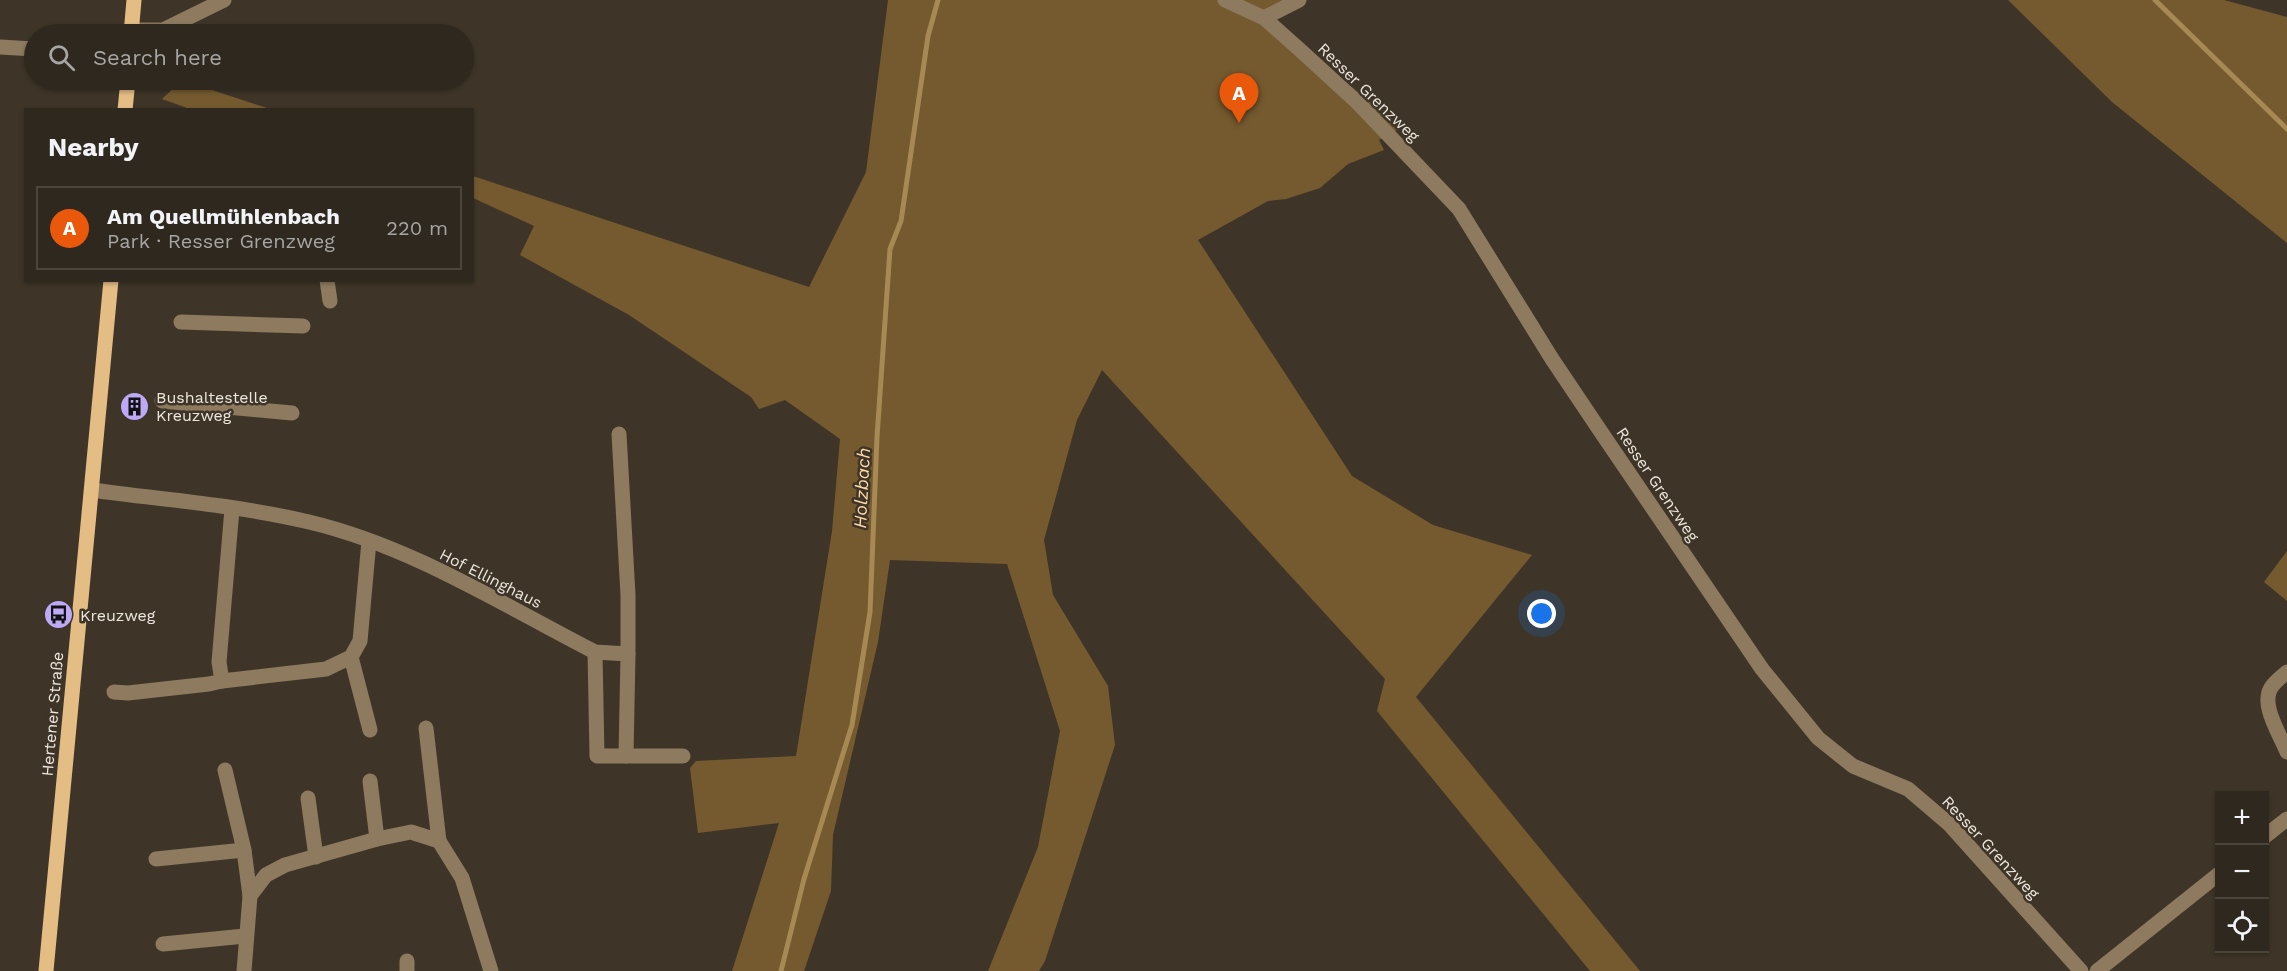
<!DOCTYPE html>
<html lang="en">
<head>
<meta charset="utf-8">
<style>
  :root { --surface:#2e281e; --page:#3a342b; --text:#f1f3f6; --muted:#a7a6a4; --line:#49443c; --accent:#ea580c }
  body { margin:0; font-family:"Work Sans",sans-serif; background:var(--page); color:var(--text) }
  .controls { position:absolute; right:18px; bottom:18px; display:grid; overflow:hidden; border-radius:0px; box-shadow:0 2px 4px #0004 }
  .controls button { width:54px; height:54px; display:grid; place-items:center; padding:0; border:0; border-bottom:2px solid var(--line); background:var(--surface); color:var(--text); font:30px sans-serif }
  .you { position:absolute; left:1542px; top:614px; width:21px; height:21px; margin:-15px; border:4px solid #fff; border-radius:50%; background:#1a73e8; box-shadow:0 0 0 9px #1a73e833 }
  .badge { display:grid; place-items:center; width:39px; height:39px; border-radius:50%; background:var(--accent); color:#fff; font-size:20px; font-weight:700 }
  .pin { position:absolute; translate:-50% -50px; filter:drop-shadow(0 2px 3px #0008) }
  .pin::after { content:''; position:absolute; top:32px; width:21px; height:18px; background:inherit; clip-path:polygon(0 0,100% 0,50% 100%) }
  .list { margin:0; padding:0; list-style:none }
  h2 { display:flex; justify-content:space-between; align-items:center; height:78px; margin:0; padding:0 24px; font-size:26px }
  h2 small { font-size:20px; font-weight:400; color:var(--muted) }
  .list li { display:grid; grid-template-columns:39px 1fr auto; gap:18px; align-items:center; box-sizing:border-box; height:84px; margin:0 12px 12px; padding:0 12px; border:2px solid var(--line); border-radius:0px }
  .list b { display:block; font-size:22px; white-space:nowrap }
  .list p { margin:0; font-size:20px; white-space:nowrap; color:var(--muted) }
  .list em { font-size:20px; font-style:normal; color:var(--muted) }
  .icon { flex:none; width:33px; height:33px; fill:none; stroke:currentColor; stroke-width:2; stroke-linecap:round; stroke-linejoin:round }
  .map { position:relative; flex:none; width:2287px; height:971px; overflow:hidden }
  .search { position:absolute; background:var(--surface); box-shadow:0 2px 4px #0004; left:24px; top:24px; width:450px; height:66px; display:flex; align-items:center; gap:15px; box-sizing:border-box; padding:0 21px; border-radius:33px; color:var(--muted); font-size:22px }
  .panel { position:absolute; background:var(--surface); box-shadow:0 2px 4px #0004; left:24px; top:108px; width:450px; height:174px; border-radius:0px }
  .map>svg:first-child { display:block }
  .green { fill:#755a2f }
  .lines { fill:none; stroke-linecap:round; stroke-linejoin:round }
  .stream { stroke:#a78953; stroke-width:5 }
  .minor { stroke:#8d7a5f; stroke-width:15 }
  .major { stroke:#e3bd84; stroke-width:15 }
  .labels { text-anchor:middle; stroke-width:5; stroke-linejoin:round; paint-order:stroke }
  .street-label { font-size:16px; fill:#ece6de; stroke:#3e3528 }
  .poi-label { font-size:16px; fill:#ece6de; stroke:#3e3528; text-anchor:start }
  .water-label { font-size:18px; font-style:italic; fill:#ffdba6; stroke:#3e3528 }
</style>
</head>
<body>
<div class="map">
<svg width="2287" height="971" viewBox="0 0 2287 971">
  <rect width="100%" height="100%" fill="#3e3528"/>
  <g class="green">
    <path d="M888 0H1287L1266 13 1283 30 1401 128 1379 140 1384 150 1348 164 1320 188 1286 199 1268 201 1198 240 1352 476 1433 525 1532 555 1416 697 1640 971H1590L1377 711 1385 679 1102 370 1077 420 1044 540 1053 595 1108 686 1115 745 1045 961 1039 971H988L1038 847 1060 731 1007 564 890 560 878 642 833 835 831 891 804 971H732L779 823 698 833 690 768 696 761 796 756 832 531 840 439 785 400 759 409 751 397 629 315 520 255 534 226 473 198V176L809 287 866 172Z"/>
    <path d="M2008 0H2224L2287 17V243L2112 102Z"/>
    <path d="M182 80 270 109H190L162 99Z"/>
    <path d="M2287 551V601L2264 582Z"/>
  </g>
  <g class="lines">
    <g class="stream">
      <path d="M2155 0 2287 129"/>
      <path d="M781 971 804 879 852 725 870 612 877 437 890 249 901 221 928 36 938 0"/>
    </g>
    <g class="minor">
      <path d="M1225 0 1264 18 1299 49 1358 103 1459 209 1552 359 1601 432 1762 669 1818 738 1853 766 1908 789 1949 824 2081 971"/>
      <path d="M1264 18 1299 0"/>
      <path d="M131 30H163L224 0"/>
      <path d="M0 47 34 49"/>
      <path d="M327 280 330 301"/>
      <path d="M181 322 303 326"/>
      <path d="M162 401 292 413"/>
      <path d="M619 434 628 595V654"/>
      <path d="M92 490C164 500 238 505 309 522 411 546 503 605 595 652L597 756H626L628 654 595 652"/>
      <path d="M232 509 219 662 222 681 326 669 351 657 360 641 369 541"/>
      <path d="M351 657 370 730"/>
      <path d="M2287 672C2282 676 2277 680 2273 685 2258 702 2280 734 2287 752"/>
      <path d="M114 692 128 693 209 684 222 681"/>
      <path d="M426 728 439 841"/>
      <path d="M626 756H683"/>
      <path d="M225 770 244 850 250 896"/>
      <path d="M370 781 377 839"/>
      <path d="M308 798 316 857"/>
      <path d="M2264 837 2287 819"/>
      <path d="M156 859 244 850"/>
      <path d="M163 944 245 936"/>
      <path d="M244 971 250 896 266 875 285 865 377 839 411 832 439 841 462 878 491 971"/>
      <path d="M407 971V961"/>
      <path d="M2097 971 2220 873"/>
    </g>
    <g class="major">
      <path d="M131 34 134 0"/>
      <path d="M125 110 128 80"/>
      <path d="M46 971 111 280"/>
    </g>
  </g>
  <defs>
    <symbol id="building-disc" viewBox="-11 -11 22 22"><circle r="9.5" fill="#bda9f5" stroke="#3e3528"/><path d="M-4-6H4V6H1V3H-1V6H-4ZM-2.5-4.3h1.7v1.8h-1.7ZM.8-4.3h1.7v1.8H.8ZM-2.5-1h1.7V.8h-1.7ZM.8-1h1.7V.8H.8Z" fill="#111"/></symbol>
    <symbol id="bus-disc" viewBox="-11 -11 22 22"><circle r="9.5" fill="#bda9f5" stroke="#3e3528"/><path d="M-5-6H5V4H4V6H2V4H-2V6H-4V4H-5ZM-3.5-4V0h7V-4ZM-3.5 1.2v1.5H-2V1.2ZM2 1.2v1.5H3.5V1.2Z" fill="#111"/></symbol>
  </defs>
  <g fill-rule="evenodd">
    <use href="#building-disc" x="118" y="390" width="33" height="33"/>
    <use href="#bus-disc" x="42" y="598" width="33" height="33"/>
  </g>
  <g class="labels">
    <g class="street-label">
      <text transform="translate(1369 92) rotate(44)" y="6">Resser Grenzweg</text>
      <text transform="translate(1658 484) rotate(56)" y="6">Resser Grenzweg</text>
      <text transform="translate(491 578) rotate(27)" y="6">Hof Ellinghaus</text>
      <text transform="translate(52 714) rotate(-85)" y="6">Hertener Straße</text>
      <text transform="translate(1991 847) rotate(47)" y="6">Resser Grenzweg</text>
    </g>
    <g class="poi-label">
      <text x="156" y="403">Bushaltestelle<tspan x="156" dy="18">Kreuzweg</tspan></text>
      <text x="80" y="621">Kreuzweg</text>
    </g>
    <g class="water-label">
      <text transform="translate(862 488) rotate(-87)" y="6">Holzbach</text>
    </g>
  </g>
</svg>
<div class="controls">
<button>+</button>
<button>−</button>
<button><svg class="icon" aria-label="locate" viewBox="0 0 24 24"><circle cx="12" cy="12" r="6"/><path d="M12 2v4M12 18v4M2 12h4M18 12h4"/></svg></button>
</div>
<div class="you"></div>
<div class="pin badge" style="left:1239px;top:123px">A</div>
<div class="search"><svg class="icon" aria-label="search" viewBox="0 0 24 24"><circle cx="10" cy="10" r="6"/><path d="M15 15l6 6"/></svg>Search here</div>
<section class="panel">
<h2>Nearby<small></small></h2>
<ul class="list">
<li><span class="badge">A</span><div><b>Am Quellmühlenbach</b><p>Park · Resser Grenzweg</p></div><em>220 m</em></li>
</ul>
</section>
</div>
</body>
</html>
